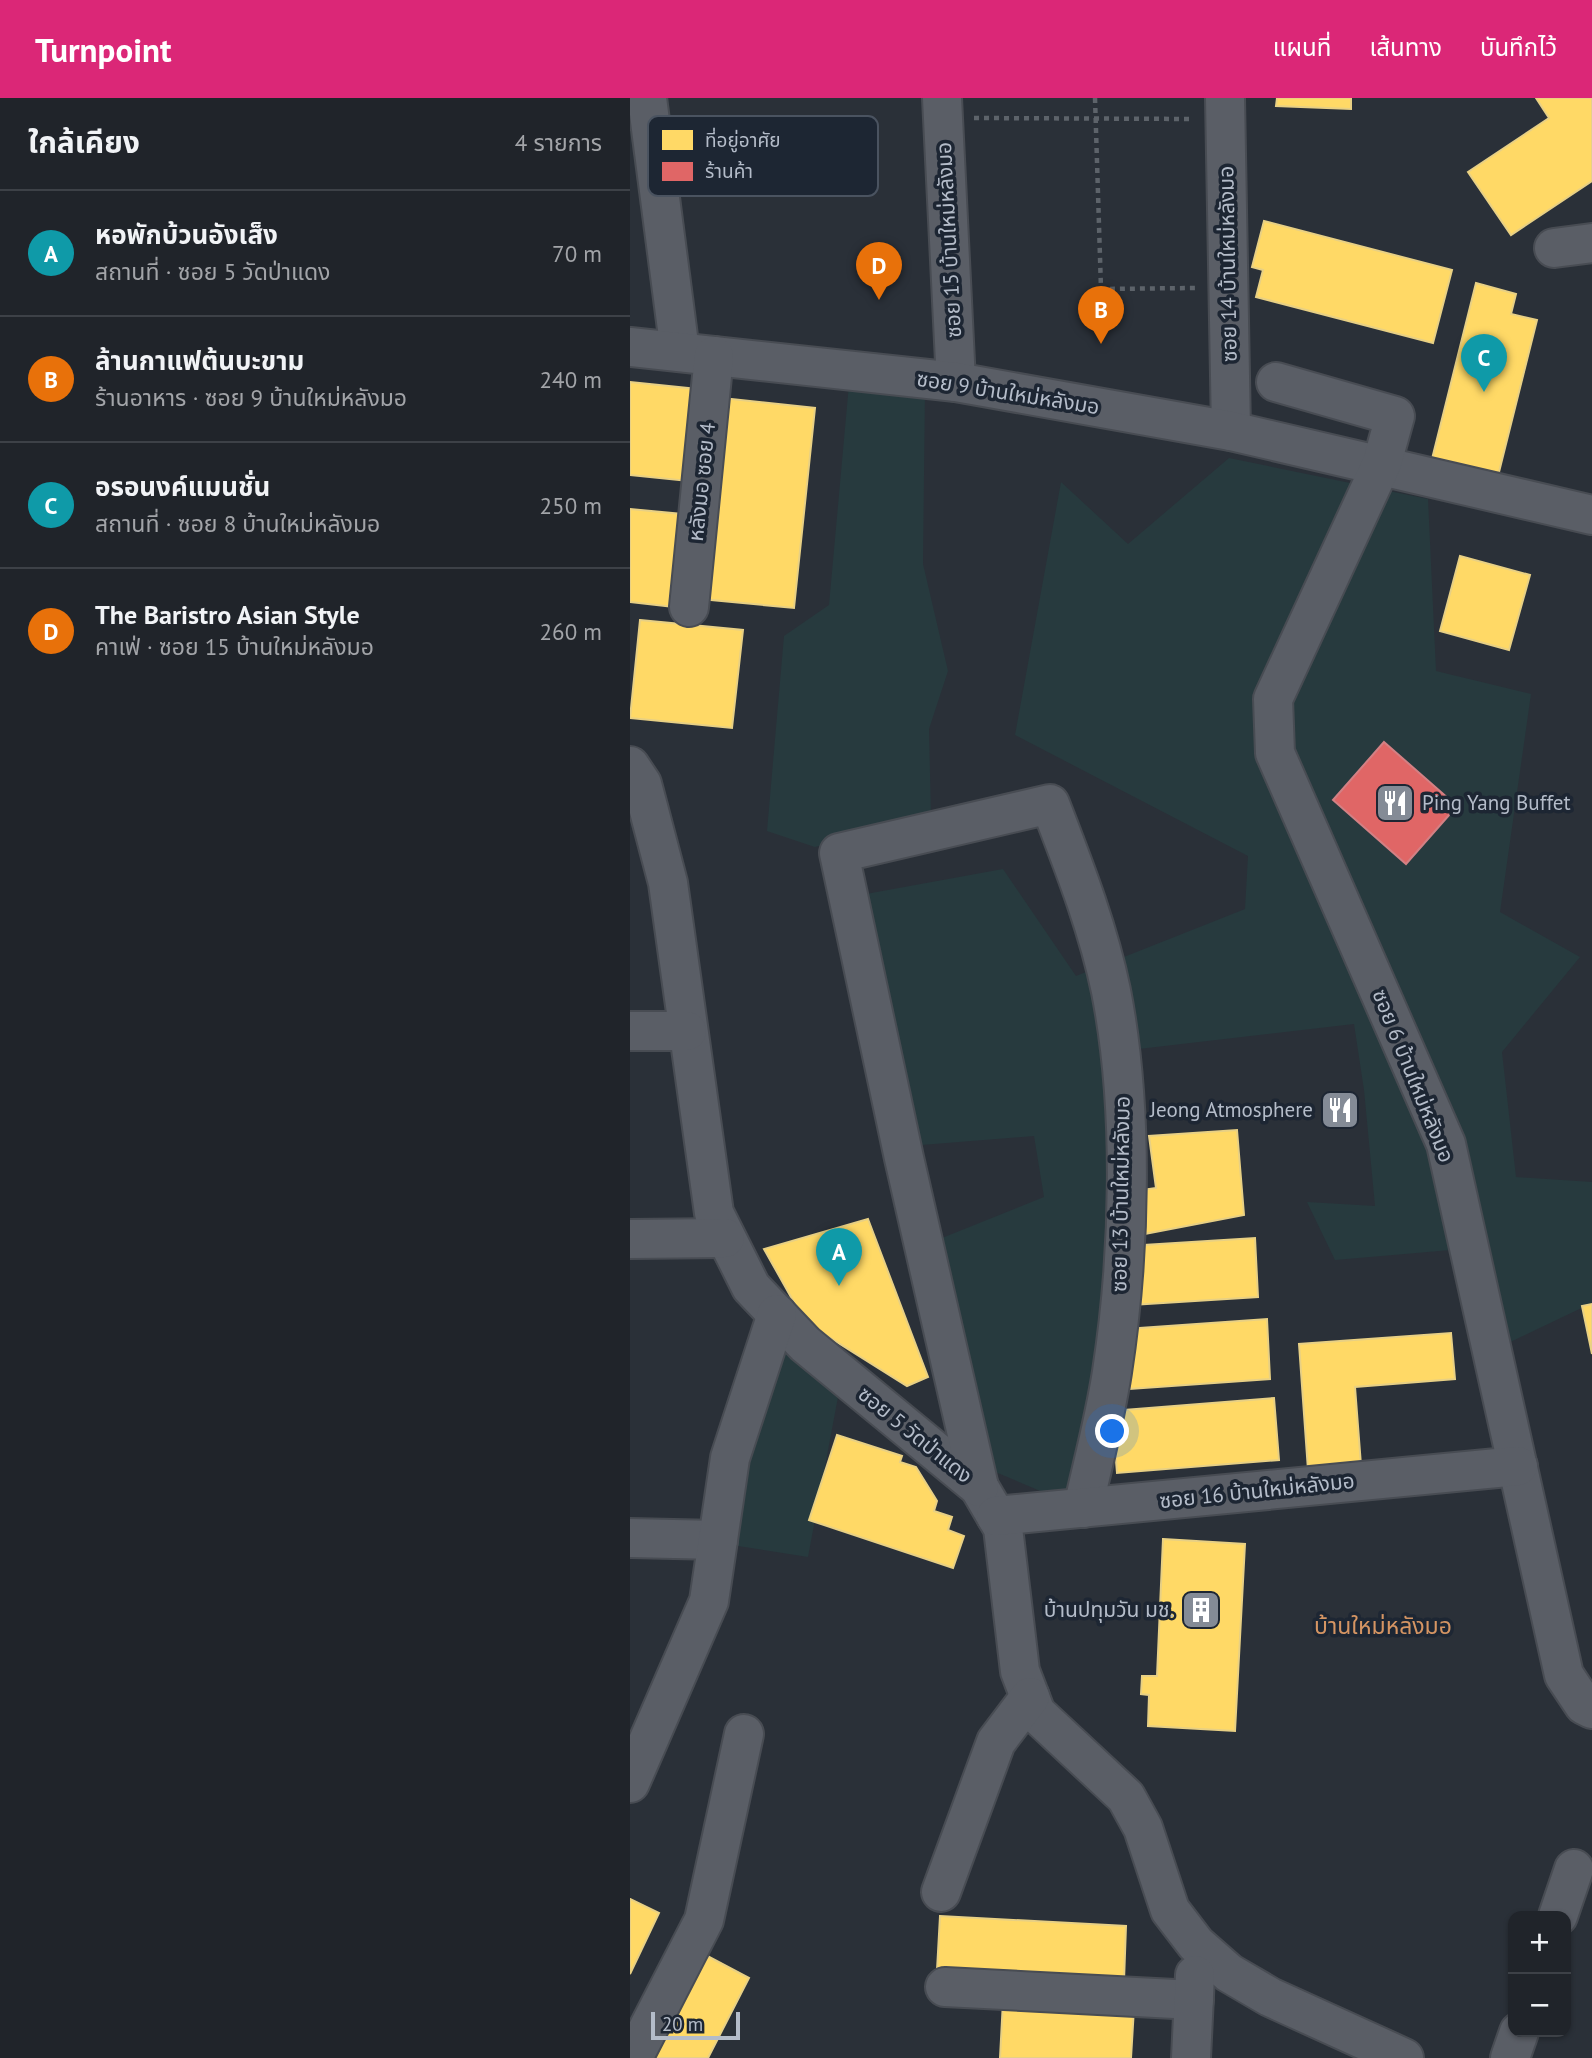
<!DOCTYPE html>
<html lang="th">
<head>
<meta charset="utf-8">
<style>
  :root { --surface:#20242a; --page:#2d3036; --text:#f1f3f6; --muted:#a2a4a8; --line:#3d4147; --accent:#db2777 }
  body { margin:0; font-family:"PT Sans","Noto Sans Thai",sans-serif; background:var(--page); color:var(--text) }
  .controls { position:absolute; right:21px; bottom:21px; display:grid; overflow:hidden; border-radius:14px; box-shadow:0 2px 5px #0004 }
  .controls button { width:63px; height:63px; display:grid; place-items:center; padding:0; border:0; border-bottom:2px solid var(--line); background:var(--surface); color:var(--text); font:35px sans-serif }
  .scale { position:absolute; left:21px; bottom:18px; width:89px; box-sizing:border-box; padding-left:7px; border:4px solid #b4bcc9; border-top:0; font-size:19px; line-height:24px; white-space:nowrap; color:#b4bcc9; -webkit-text-stroke:5px #1d2633; paint-order:stroke }
  .you { position:absolute; left:483px; top:1334px; width:24px; height:24px; margin:-18px; border:5px solid #fff; border-radius:50%; background:#1a73e8; box-shadow:0 0 0 10px #1a73e833 }
  .badge { display:grid; place-items:center; width:46px; height:46px; border-radius:50%; background:var(--accent); color:#fff; font-size:23px; font-weight:700 }
  .pin { position:absolute; translate:-50% -58px; filter:drop-shadow(0 2px 4px #0008) }
  .pin::after { content:''; position:absolute; top:37px; width:24px; height:21px; background:inherit; clip-path:polygon(0 0,100% 0,50% 100%) }
  .list { margin:0; padding:0; list-style:none }
  h2 { display:flex; justify-content:space-between; align-items:center; height:91px; margin:0; padding:0 28px; font-size:30px }
  h2 small { font-size:23px; font-weight:400; color:var(--muted) }
  .list li { display:grid; grid-template-columns:46px 1fr auto; gap:21px; align-items:center; box-sizing:border-box; height:126px; padding:0 28px; border-top:2px solid var(--line) }
  .list b { display:block; font-size:26px; white-space:nowrap }
  .list p { margin:0; font-size:23px; white-space:nowrap; color:var(--muted) }
  .list em { font-size:23px; font-style:normal; color:var(--muted) }
  .map { position:relative; flex:none; width:962px; height:1960px; overflow:hidden }
  header { display:flex; align-items:center; gap:42px; box-sizing:border-box; height:98px; padding:0 35px; background:var(--accent); color:#fff }
  header strong { font-size:33px }
  nav { display:flex; gap:38px; margin-inline-start:auto; font-size:24px }
  main { display:flex }
  aside { flex:1; background:var(--surface) }
  .map>svg:first-child { display:block }
  .green { fill:#273a3e }
  .homes { fill:#ffd966; stroke:#e8d084; stroke-width:2 }
  .shops { fill:#e06666; stroke:#d38084; stroke-width:2 }
  .lines { fill:none; stroke-linecap:round; stroke-linejoin:round }
  .minor-casing { stroke:#484c53; stroke-width:42 }
  .path { stroke:#5d636a; stroke-width:4.5; stroke-dasharray:5 5; stroke-linecap:butt }
  .minor { stroke:#5a5e66; stroke-width:38 }
  .labels { text-anchor:middle; stroke-width:7; stroke-linejoin:round; paint-order:stroke }
  .street-label { font-size:21px; fill:#b4bcc9; stroke:#1d2633 }
  .poi-label { font-size:21px; fill:#b4bcc9; stroke:#1d2633; text-anchor:end }
  .neighbourhood-label { font-size:23px; fill:#d59563; stroke:#1d2633 }
  .key { fill:#1d2633; stroke:#4a5360; stroke-width:2 }
  .key-label { font-size:19px; fill:#b4bcc9 }
</style>
</head>
<body>
<header>
<strong>Turnpoint</strong>
<nav><a>แผนที่</a><a>เส้นทาง</a><a>บันทึกไว้</a></nav>
</header>
<main>
<aside>
<h2>ใกล้เคียง<small>4 รายการ</small></h2>
<ul class="list">
<li><span class="badge" style="background:#0f9aa8">A</span><div><b>หอพักบ้วนอังเส็ง</b><p>สถานที่ · ซอย 5 วัดป่าแดง</p></div><em>70 m</em></li>
<li><span class="badge" style="background:#e8710a">B</span><div><b>ล้านกาแฟต้นบะขาม</b><p>ร้านอาหาร · ซอย 9 บ้านใหม่หลังมอ</p></div><em>240 m</em></li>
<li><span class="badge" style="background:#0f9aa8">C</span><div><b>อรอนงค์แมนชั่น</b><p>สถานที่ · ซอย 8 บ้านใหม่หลังมอ</p></div><em>250 m</em></li>
<li><span class="badge" style="background:#e8710a">D</span><div><b>The Baristro Asian Style</b><p>คาเฟ่ · ซอย 15 บ้านใหม่หลังมอ</p></div><em>260 m</em></li>
</ul>
</aside>
<div class="map">
<svg width="962" height="1960" viewBox="0 0 962 1960">
  <rect width="100%" height="100%" fill="#2a3038"/>
  <g class="green">
    <path d="M219 286 295 289 293 466 318 573 299 631 301 719 185 749 137 733 154 538 199 507Z"/>
    <path d="M599 360 798 401 806 573 901 596 870 814 950 859 872 954 886 1079 962 1084V1205L868 1250 844 1150 705 1162 677 1104 745 1108 734 992 724 926 500 952 472 1393 415 1395 363 1373 312 1140 414 1099 404 1038 254 1050 203 802 373 771 446 878 615 811 618 758 385 637 431 384 498 446Z"/>
    <path d="M148 1241 211 1283 178 1459 95 1446Z"/>
  </g>
  <g class="homes">
    <path d="M647 0H721V11L646 8Z"/>
    <path d="M906 0H962V83L881 137 838 74 919 20Z"/>
    <path d="M634 123 822 172 803 245 626 199 633 172 622 169Z"/>
    <path d="M846 185 886 196 881 216 907 222 867 382 801 365Z"/>
    <path d="M0 284 67 291 58 383 0 377Z"/>
    <path d="M92 300 185 310 164 510 71 501Z"/>
    <path d="M0 411 52 416 43 509 0 504Z"/>
    <path d="M830 458 900 477 879 552 810 533Z"/>
    <path d="M10 522 113 532 102 630 0 620Z"/>
    <path d="M607 1032 614 1117 504 1138 498 1094 526 1090 519 1038Z"/>
    <path d="M238 1121 298 1279 277 1288 175 1224 134 1151Z"/>
    <path d="M625 1140 628 1199 502 1207 498 1148Z"/>
    <path d="M962 1206V1256L952 1208Z"/>
    <path d="M637 1221 640 1281 500 1291 496 1231Z"/>
    <path d="M821 1235 825 1281 725 1289 731 1367 678 1372 669 1246Z"/>
    <path d="M644 1300 649 1362 487 1375 482 1313Z"/>
    <path d="M207 1337 272 1358 270 1364 286 1369 307 1403 304 1413 322 1419 318 1432 334 1438 323 1470 179 1422Z"/>
    <path d="M533 1441 615 1446 605 1633 518 1628 519 1597 511 1596 512 1578H527Z"/>
    <path d="M0 1801 29 1815 0 1876Z"/>
    <path d="M310 1818 496 1828 494 1883 307 1872Z"/>
    <path d="M66 1852 119 1880 78 1960H10Z"/>
    <path d="M373 1903 504 1910 501 1960H370Z"/>
  </g>
  <path class="shops" d="M754 644 827 708 776 766 703 702Z"/>
  <g class="lines">
    <defs>
      <g id="minor">
        <path d="M17 0 50 254"/>
        <path d="M312 0 326 284"/>
        <path d="M595 0 601 333"/>
        <path d="M924 150 962 145"/>
        <path d="M0 249 326 284 601 333 962 417"/>
        <path d="M646 284 765 318 752 365 643 601 645 655 816 1046 934 1577 954 1607 962 1611"/>
        <path d="M59 509 84 258"/>
        <path d="M0 668 12 686 38 785 84 1115 121 1189 175 1246 349 1389 373 1430 390 1573 406 1615 496 1699 513 1730 540 1812 566 1846 599 1875 640 1899 774 1960"/>
        <path d="M0 933H57"/>
        <path d="M0 1141 95 1140"/>
        <path d="M349 1389 274 1060 209 755 420 706C443 766 468 829 481 893 504 1011 500 1156 482 1274 475 1320 463 1365 453 1410"/>
        <path d="M366 1418 888 1368"/>
        <path d="M0 1440 88 1442"/>
        <path d="M0 1685 79 1503 100 1360 147 1216"/>
        <path d="M311 1794 366 1644 400 1599"/>
        <path d="M928 1818 944 1771"/>
        <path d="M315 1889 564 1902"/>
        <path d="M3 1960 74 1822 114 1636"/>
        <path d="M561 1960 565 1877"/>
        <path d="M880 1960 889 1934"/>
      </g>
    </defs>
    <use href="#minor" class="minor-casing"/>
    <g class="path">
      <path d="M465 0 471 191 565 190"/>
      <path d="M344 20 563 21"/>
    </g>
    <use href="#minor" class="minor"/>
  </g>
  <defs>
    <symbol id="restaurant-square" viewBox="-11 -11 22 22"><rect x="-9" y="-9" width="18" height="18" rx="4" fill="#848b96" stroke="#1d2633"/><path d="M-5-6h1v4h1v-4h1v4h1v-4h1v5L-1.5 .5V6h-2V.5L-5-1ZM5-6V6H3V1.5H1.5Q1.5-4 5-6Z" fill="#fff"/></symbol>
    <symbol id="building-square" viewBox="-11 -11 22 22"><rect x="-9" y="-9" width="18" height="18" rx="4" fill="#848b96" stroke="#1d2633"/><path d="M-4-6H4V6H1V3H-1V6H-4ZM-2.5-4.3h1.7v1.8h-1.7ZM.8-4.3h1.7v1.8H.8ZM-2.5-1h1.7V.8h-1.7ZM.8-1h1.7V.8H.8Z" fill="#fff"/></symbol>
  </defs>
  <g fill-rule="evenodd">
    <use href="#restaurant-square" x="743" y="683" width="44" height="44"/>
    <use href="#restaurant-square" x="688" y="990" width="44" height="44"/>
    <use href="#building-square" x="549" y="1490" width="44" height="44"/>
  </g>
  <g class="labels">
    <g class="street-label">
      <text transform="translate(319 142) rotate(-93)" y="7">ซอย 15 บ้านใหม่หลังมอ</text>
      <text transform="translate(598 166) rotate(-91)" y="7">ซอย 14 บ้านใหม่หลังมอ</text>
      <text transform="translate(378 295) rotate(9)" y="7">ซอย 9 บ้านใหม่หลังมอ</text>
      <text transform="translate(72 384) rotate(-84)" y="7">หลังมอ ซอย 4</text>
      <text transform="translate(783 978) rotate(68)" y="7">ซอย 6 บ้านใหม่หลังมอ</text>
      <text transform="translate(491 1096) rotate(-89)" y="7">ซอย 13 บ้านใหม่หลังมอ</text>
      <text transform="translate(285 1337) rotate(39)" y="7">ซอย 5 วัดป่าแดง</text>
      <text transform="translate(627 1393) rotate(-6)" y="7">ซอย 16 บ้านใหม่หลังมอ</text>
    </g>
    <g class="poi-label">
      <text x="792" y="712" text-anchor="start">Ping Yang Buffet</text>
      <text x="683" y="1019">Jeong Atmosphere</text>
      <text x="544" y="1519">บ้านปทุมวัน มช.</text>
    </g>
    <g class="neighbourhood-label">
      <text x="753" y="1536">บ้านใหม่หลังมอ</text>
    </g>
  </g>
  <rect x="18" y="18" width="230" height="80" rx="10" class="key"/>
  <rect x="32" y="32" width="31" height="20" fill="#ffd966"/>
  <rect x="32" y="64" width="31" height="19" fill="#e06666"/>
  <g class="key-label">
    <text x="75" y="49">ที่อยู่อาศัย</text>
    <text x="75" y="80">ร้านค้า</text>
  </g>
</svg>
<div class="controls">
<button>+</button>
<button>−</button>
</div>
<div class="scale">20 m</div>
<div class="you"></div>
<div class="pin badge" style="left:209px;top:1188px;background:#0f9aa8">A</div>
<div class="pin badge" style="left:471px;top:246px;background:#e8710a">B</div>
<div class="pin badge" style="left:854px;top:294px;background:#0f9aa8">C</div>
<div class="pin badge" style="left:249px;top:202px;background:#e8710a">D</div>
</div>
</main>
</body>
</html>
